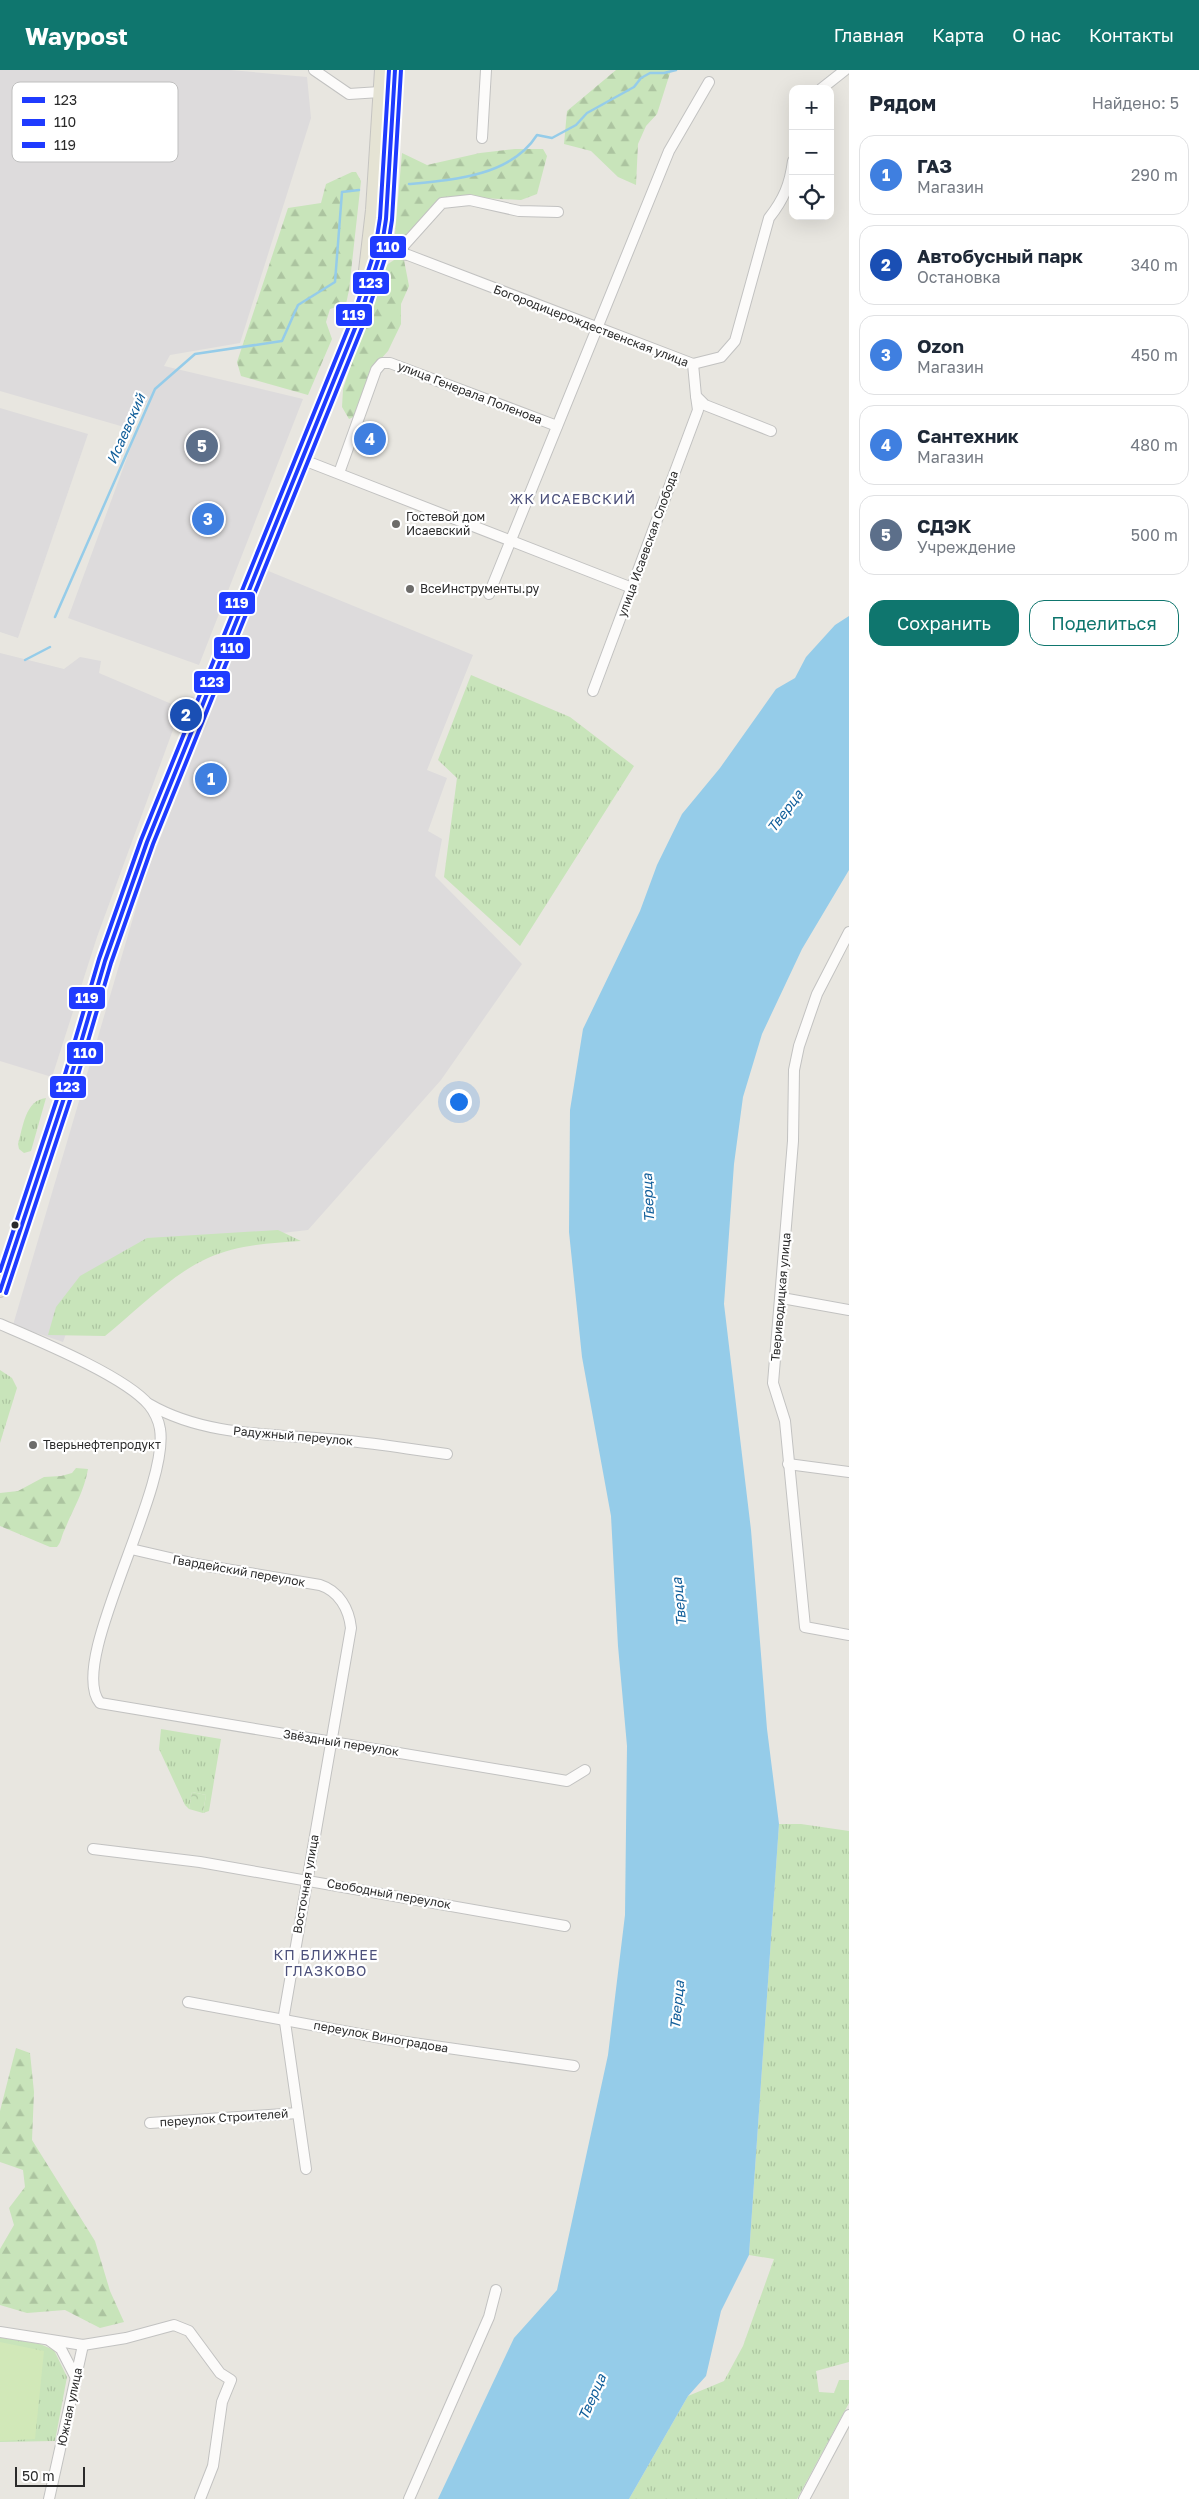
<!DOCTYPE html>
<html lang="ru">
<head>
<meta charset="utf-8">
<style>
  :root { --surface:#fff; --page:#f6f6f7; --text:#1f2937; --muted:#747a83; --line:#e0e1e3; --accent:#0f766e }
  body { margin:0; font-family:"Golos Text",sans-serif; background:var(--page); color:var(--text) }
  .controls { position:absolute; right:15px; top:15px; display:grid; overflow:hidden; border-radius:10px; box-shadow:0 5px 20px #0002 }
  .controls button { width:45px; height:45px; display:grid; place-items:center; padding:0; border:0; border-bottom:1px solid var(--line); background:var(--surface); color:var(--text); font:25px sans-serif }
  .scale { position:absolute; left:15px; bottom:12px; width:70px; box-sizing:border-box; padding-left:5px; border:2px solid #2b2b2b; border-top:0; font-size:14px; line-height:18px; white-space:nowrap; color:#2b2b2b; -webkit-text-stroke:4px #fff; paint-order:stroke }
  .you { position:absolute; left:458px; top:1031px; width:18px; height:18px; margin:-12px; border:4px solid #fff; border-radius:50%; background:#1a73e8; box-shadow:0 0 0 8px #1a73e833 }
  .badge { display:grid; place-items:center; width:32px; height:32px; border-radius:50%; background:var(--accent); color:#fff; font-size:16px; font-weight:700 }
  .pin { position:absolute; translate:-50% -50%; border:2px solid #fff; box-shadow:0 1px 5px #0006 }
  .list { margin:0; padding:0; list-style:none }
  h2 { display:flex; justify-content:space-between; align-items:center; height:65px; margin:0; padding:0 20px; font-size:21px }
  h2 small { font-size:16px; font-weight:400; color:var(--muted) }
  .list li { display:grid; grid-template-columns:32px 1fr auto; gap:15px; align-items:center; box-sizing:border-box; height:80px; margin:0 10px 10px; padding:0 10px; border:1px solid var(--line); border-radius:15px }
  .list b { display:block; font-size:19px; white-space:nowrap }
  .list p { margin:0; font-size:16px; white-space:nowrap; color:var(--muted) }
  .list em { font-size:16px; font-style:normal; color:var(--muted) }
  .actions { display:flex; gap:10px; padding:15px 20px }
  .actions a { flex:1; padding:11px 0; border:1px solid var(--accent); border-radius:15px; text-align:center; font-size:18px; color:var(--accent) }
  .actions .main { background:var(--accent); color:#fff }
  .icon { flex:none; width:28px; height:28px; fill:none; stroke:currentColor; stroke-width:2; stroke-linecap:round; stroke-linejoin:round }
  .map { position:relative; flex:none; width:849px; height:2429px; overflow:hidden }
  header { display:flex; align-items:center; gap:30px; box-sizing:border-box; height:70px; padding:0 25px; background:var(--accent); color:#fff }
  header strong { font-size:24px }
  nav { display:flex; gap:28px; margin-inline-start:auto; font-size:18px }
  main { display:flex }
  aside { flex:1; background:var(--surface) }
  .map>svg:first-child { display:block }
  .industrial { fill:#dddbdc }
  .grass { fill:url(#grass-tufts) }
  .forest { fill:url(#forest-firs) }
  .park { fill:url(#park-crowns) }
  .pitch { fill:#d1e8b8 }
  .water { fill:#95cce9 }
  .lines { fill:none; stroke-linecap:round; stroke-linejoin:round }
  .stream { stroke:#95cce9; stroke-width:2.5 }
  .minor-casing { stroke:#c2c2c1; stroke-width:12 }
  .major-casing { stroke:#c5c4c1; stroke-width:14 }
  .minor { stroke:#fcfbfa; stroke-width:10 }
  .major { stroke:#e5e3d4; stroke-width:12 }
  .bus-1-casing { stroke:#fff; stroke-width:8 }
  .bus-2-casing { stroke:#fff; stroke-width:8 }
  .bus-3-casing { stroke:#fff; stroke-width:8 }
  .bus-1 { stroke:#1f3bff; stroke-width:4 }
  .bus-2 { stroke:#1f3bff; stroke-width:4 }
  .bus-3 { stroke:#1f3bff; stroke-width:4 }
  .poi-dot { fill:#6d6c6a; stroke:#fff; stroke-width:2 }
  .bus-dot { fill:#2b2b2b; stroke:#fff; stroke-width:2 }
  .labels { text-anchor:middle; stroke-width:4.5; stroke-linejoin:round; paint-order:stroke }
  .street-label { font-size:12px; fill:#2b2b2b; stroke:#fff }
  .poi-label { font-size:12px; fill:#2b2b2b; stroke:#fff; text-anchor:start }
  .water-label { font-size:14px; font-style:italic; fill:#105e9a; stroke:#fff }
  .neighbourhood-label { font-size:14px; letter-spacing:1px; fill:#4c507b; stroke:#fff }
  .key { fill:#fff; stroke:#bfbfbf; stroke-width:1 }
  .key-label { font-size:14px; fill:#2b2b2b }
  .line-badge { stroke:#fff; stroke-width:2 }
  .badge-label { font-size:14px; text-anchor:middle; font-weight:bold; fill:#fff }
</style>
</head>
<body>
<header>
<strong>Waypost</strong>
<nav><a>Главная</a><a>Карта</a><a>О нас</a><a>Контакты</a></nav>
</header>
<main>
<div class="map">
<svg width="849" height="2429" viewBox="0 0 849 2429">
  <defs>
    <pattern id="grass-tufts" width="24" height="20" patternUnits="userSpaceOnUse" patternTransform="scale(1.25)"><rect width="24" height="20" fill="#c8e4ba"/><path d="M3 7l-1-3M5 7V3M7 7l1-3M15 17l-1-3M17 17v-4M19 17l1-3" fill="none" stroke="#acc4a0"/></pattern>
    <pattern id="forest-firs" width="22" height="20" patternUnits="userSpaceOnUse" patternTransform="scale(1.25)"><rect width="22" height="20" fill="#c8e4ba"/><path d="M5 1l3.5 6h-7zM16 11l3.5 6h-7z" fill="#acc4a0"/></pattern>
    <pattern id="park-crowns" width="20" height="18" patternUnits="userSpaceOnUse" patternTransform="scale(1.25)"><rect width="20" height="18" fill="#c8e4ba"/><path d="M2 6a3 3 0 1 1 6 0M12 15a3 3 0 1 1 6 0" fill="none" stroke="#acc4a0"/></pattern>
  </defs>
  <rect width="100%" height="100%" fill="#e8e6e0"/>
  <g class="industrial">
    <path d="M0 0H230L307 7 311 48 240 273 170 285 164 296 303 329 199 595 68 548 149 328 131 359 0 321Z"/>
    <path d="M0 338 88 364 18 568 0 562Z"/>
    <path d="M266 500 473 585 427 700 447 708 428 761 442 769 435 806 522 894 441 1010 308 1160 197 1173 78 1231 63 1272 13 1255 146 804Z"/>
    <path d="M0 583 64 599 80 587 101 591 99 603 181 638 97 867 52 1007 0 991Z"/>
  </g>
  <g class="grass">
    <path d="M471 605 570 647 634 696 520 876 444 807 457 708 438 690Z"/>
    <path d="M46 1028 31 1081 24 1083 19 1079 18 1074C23 1058 25 1030 46 1028Z"/>
    <path d="M278 1160 301 1171C270 1173 237 1175 208 1188 173 1203 135 1242 105 1266L48 1265 56 1237 80 1206 147 1168Z"/>
    <path d="M0 1300 12 1308 17 1318 0 1373Z"/>
    <path d="M161 1659 221 1669 209 1741 203 1743 206 1725 192 1722 189 1739 185 1735 159 1679Z"/>
    <path d="M779 1754H801L849 1761V2292L816 2301 819 2322 834 2323 839 2310H849V2333L797 2429H629L688 2326 724 2311 743 2276 774 2189 749 2185Z"/>
    <path d="M0 2267 40 2274 54 2280 67 2307 55 2371 0 2372Z"/>
  </g>
  <g class="forest">
    <path d="M616 0H671L657 44 646 56 638 74 636 115 618 107 591 81 564 74 567 41Z"/>
    <path d="M515 79H543L547 86 537 124 521 130 461 127 449 128 407 169H400L395 164 402 83 427 95 480 83Z"/>
    <path d="M352 102H356L361 111 349 220 346 234 330 239 326 252 332 269 308 325 241 306 237 292 288 138 321 133 326 114Z"/>
    <path d="M394 190H404L409 216 401 234V254L388 281 380 290 358 345 349 349 342 337 343 319 382 204 388 194Z"/>
    <path d="M76 1398 88 1399C84 1422 73 1439 65 1459 61 1466 62 1471 57 1477H50L0 1456V1423L18 1421 44 1407 61 1406 72 1403Z"/>
    <path d="M16 1978 30 1983 34 2022 32 2070 95 2171 110 2221 124 2252 100 2258 65 2240 27 2243 0 2235V2179L14 2155 9 2138 25 2117 23 2100 0 2092V2041Z"/>
  </g>
  <path class="park" d="M192 1722 206 1725 203 1743 189 1739Z"/>
  <path class="pitch" d="M0 2272 44 2281 35 2369 0 2371Z"/>
  <path class="water" d="M849 546V800L802 879 762 964 743 1027 734 1094 724 1234 751 1460 767 1659 779 1754 749 2185 721 2241 706 2306 688 2326 629 2429H438L514 2268 557 2220 608 1985 625 1845 627 1676 618 1576 611 1446 582 1287 569 1162 570 1040 583 959 640 841 657 795 682 744 720 698 776 619 795 608 806 587 835 555Z"/>
  <g class="lines">
    <g class="stream">
      <path d="M409 114C453 110 511 106 537 65L552 68 576 55 587 43 634 17 641 8 650 3H664L676 0"/>
      <path d="M55 547 155 319 195 284 282 271 298 235 335 212 342 122 359 120"/>
      <path d="M25 590 50 577"/>
    </g>
    <defs>
      <g id="minor">
        <path d="M314 0 349 24 380 22"/>
        <path d="M821 19 845 0"/>
        <path d="M482 68 486 0"/>
        <path d="M381 181 408 185 693 294 696 326 705 335 771 361"/>
        <path d="M398 182 442 133 470 130 519 141 558 142"/>
        <path d="M693 294 721 287 735 271 769 148C784 129 790 114 793 91"/>
        <path d="M301 389 632 518"/>
        <path d="M339 403 376 300 382 293H390L557 356"/>
        <path d="M489 524 669 81 709 12"/>
        <path d="M593 621 698 340 696 326"/>
        <path d="M849 862 817 924 799 976 794 1000 793 1071 773 1313 785 1351 805 1557 849 1565"/>
        <path d="M782 1228 849 1240"/>
        <path d="M0 1254C37 1270 125 1306 149 1335 154 1341 159 1351 160 1359 170 1421 66 1593 100 1633L567 1711 585 1700"/>
        <path d="M149 1334C209 1369 282 1363 349 1371 382 1374 414 1380 447 1384"/>
        <path d="M788 1394 849 1402"/>
        <path d="M131 1479 196 1494 320 1515C339 1521 349 1539 351 1558L284 1945 306 2099"/>
        <path d="M93 1779 200 1792 565 1856"/>
        <path d="M188 1932 392 1970 574 1996"/>
        <path d="M150 2053 298 2043"/>
        <path d="M0 2262 83 2275 126 2268 174 2255 189 2261 220 2303 231 2310 222 2332 213 2396 200 2429"/>
        <path d="M50 2271 61 2279 76 2308"/>
        <path d="M49 2429 83 2275"/>
        <path d="M409 2429 489 2247 496 2220"/>
        <path d="M804 2429 849 2345"/>
      </g>
      <g id="major">
        <path d="M363 218 372 140 381 0"/>
        <path d="M0 1221 69 1013 105 891 147 772 360 246 381 181 386 149 395 0"/>
      </g>
    </defs>
    <use href="#minor" class="minor-casing"/>
    <use href="#major" class="major-casing"/>
    <use href="#minor" class="minor"/>
    <use href="#major" class="major"/>
    <defs>
      <path id="bus-1" d="M0 1221 69 1013 105 891 147 772 360 246 381 181 386 149 395 0"/>
      <path id="bus-2" d="M6 1223 75 1015 111 893 153 774 366 248 387 182 392 150 401 0"/>
      <path id="bus-3" d="M0 1201 63 1011 99 889 141 770 354 244 375 180 380 148 389 0"/>
    </defs>
    <use href="#bus-1" class="bus-1-casing"/>
    <use href="#bus-2" class="bus-2-casing"/>
    <use href="#bus-3" class="bus-3-casing"/>
    <use href="#bus-1" class="bus-1"/>
    <use href="#bus-2" class="bus-2"/>
    <use href="#bus-3" class="bus-3"/>
  </g>
  <g class="poi-dot">
    <circle cx="396" cy="454" r="5"/>
    <circle cx="410" cy="519" r="5"/>
    <circle cx="33" cy="1375" r="5"/>
  </g>
  <circle class="bus-dot" cx="15" cy="1155" r="4.5"/>
  <g class="labels">
    <g class="street-label">
      <text transform="translate(591 256) rotate(21)" y="4">Богородицерождественская улица</text>
      <text transform="translate(470 323) rotate(21)" y="4">улица Генерала Поленова</text>
      <text transform="translate(648 474) rotate(-70)" y="4">улица Исаевская Слобода</text>
      <text transform="translate(781 1227) rotate(-85)" y="4">Твериводицкая улица</text>
      <text transform="translate(293 1366) rotate(5)" y="4">Радужный переулок</text>
      <text transform="translate(239 1501) rotate(10)" y="4">Гвардейский переулок</text>
      <text transform="translate(341 1673) rotate(9)" y="4">Звёздный переулок</text>
      <text transform="translate(306 1814) rotate(-80)" y="4">Восточная улица</text>
      <text transform="translate(389 1824) rotate(10)" y="4">Свободный переулок</text>
      <text transform="translate(381 1967) rotate(10)" y="4">переулок Виноградова</text>
      <text transform="translate(224 2048) rotate(-4)" y="4">переулок Строителей</text>
      <text transform="translate(70 2337) rotate(-78)" y="4">Южная улица</text>
    </g>
    <g class="poi-label">
      <text x="406" y="451">Гостевой дом<tspan x="406" dy="14">Исаевский</tspan></text>
      <text x="420" y="523">ВсеИнструменты.ру</text>
      <text x="43" y="1379">Тверьнефтепродукт</text>
    </g>
    <g class="water-label">
      <text transform="translate(126 359) rotate(-66)" y="5">Исаевский</text>
      <text transform="translate(785 741) rotate(-53)" y="5">Тверца</text>
      <text transform="translate(648 1128) rotate(-93)" y="5">Тверца</text>
      <text transform="translate(679 1532) rotate(-96)" y="5">Тверца</text>
      <text transform="translate(677 1935) rotate(-85)" y="5">Тверца</text>
      <text transform="translate(592 2327) rotate(-66)" y="5">Тверца</text>
    </g>
    <g class="neighbourhood-label">
      <text x="573" y="434">ЖК ИСАЕВСКИЙ</text>
      <text x="326" y="1890">КП БЛИЖНЕЕ<tspan x="326" dy="16">ГЛАЗКОВО</tspan></text>
    </g>
  </g>
  <rect x="12" y="12" width="166" height="80" rx="8" class="key"/>
  <rect x="22" y="27" width="23" height="6" fill="#1f3bff"/>
  <rect x="22" y="49" width="23" height="7" fill="#1f3bff"/>
  <rect x="22" y="72" width="23" height="6" fill="#1f3bff"/>
  <g class="key-label">
    <text x="54" y="35">123</text>
    <text x="54" y="57">110</text>
    <text x="54" y="80">119</text>
  </g>
  <g class="line-badge">
    <rect x="369" y="165" width="38" height="24" rx="5" fill="#1f3bff"/>
    <rect x="352" y="201" width="38" height="24" rx="5" fill="#1f3bff"/>
    <rect x="335" y="233" width="38" height="24" rx="5" fill="#1f3bff"/>
    <rect x="218" y="521" width="38" height="24" rx="5" fill="#1f3bff"/>
    <rect x="213" y="566" width="38" height="24" rx="5" fill="#1f3bff"/>
    <rect x="193" y="600" width="38" height="24" rx="5" fill="#1f3bff"/>
    <rect x="68" y="916" width="38" height="24" rx="5" fill="#1f3bff"/>
    <rect x="66" y="971" width="38" height="24" rx="5" fill="#1f3bff"/>
    <rect x="49" y="1005" width="38" height="24" rx="5" fill="#1f3bff"/>
  </g>
  <g class="badge-label">
    <text x="388" y="182">110</text>
    <text x="371" y="218">123</text>
    <text x="354" y="250">119</text>
    <text x="237" y="538">119</text>
    <text x="232" y="583">110</text>
    <text x="212" y="617">123</text>
    <text x="87" y="933">119</text>
    <text x="85" y="988">110</text>
    <text x="68" y="1022">123</text>
  </g>
</svg>
<div class="controls">
<button>+</button>
<button>−</button>
<button><svg class="icon" aria-label="locate" viewBox="0 0 24 24"><circle cx="12" cy="12" r="6"/><path d="M12 2v4M12 18v4M2 12h4M18 12h4"/></svg></button>
</div>
<div class="scale">50 m</div>
<div class="you"></div>
<div class="pin badge" style="left:211px;top:709px;background:#3f7fe0">1</div>
<div class="pin badge" style="left:186px;top:645px;background:#1a4fb4">2</div>
<div class="pin badge" style="left:208px;top:449px;background:#3f7fe0">3</div>
<div class="pin badge" style="left:370px;top:369px;background:#3f7fe0">4</div>
<div class="pin badge" style="left:202px;top:376px;background:#5c6f8a">5</div>
</div>
<aside>
<h2>Рядом<small>Найдено: 5</small></h2>
<ul class="list">
<li><span class="badge" style="background:#3f7fe0">1</span><div><b>ГАЗ</b><p>Магазин</p></div><em>290 m</em></li>
<li><span class="badge" style="background:#1a4fb4">2</span><div><b>Автобусный парк</b><p>Остановка</p></div><em>340 m</em></li>
<li><span class="badge" style="background:#3f7fe0">3</span><div><b>Ozon</b><p>Магазин</p></div><em>450 m</em></li>
<li><span class="badge" style="background:#3f7fe0">4</span><div><b>Сантехник</b><p>Магазин</p></div><em>480 m</em></li>
<li><span class="badge" style="background:#5c6f8a">5</span><div><b>СДЭК</b><p>Учреждение</p></div><em>500 m</em></li>
</ul>
<div class="actions"><a class="main">Сохранить</a><a>Поделиться</a></div>
</aside>
</main>
</body>
</html>
